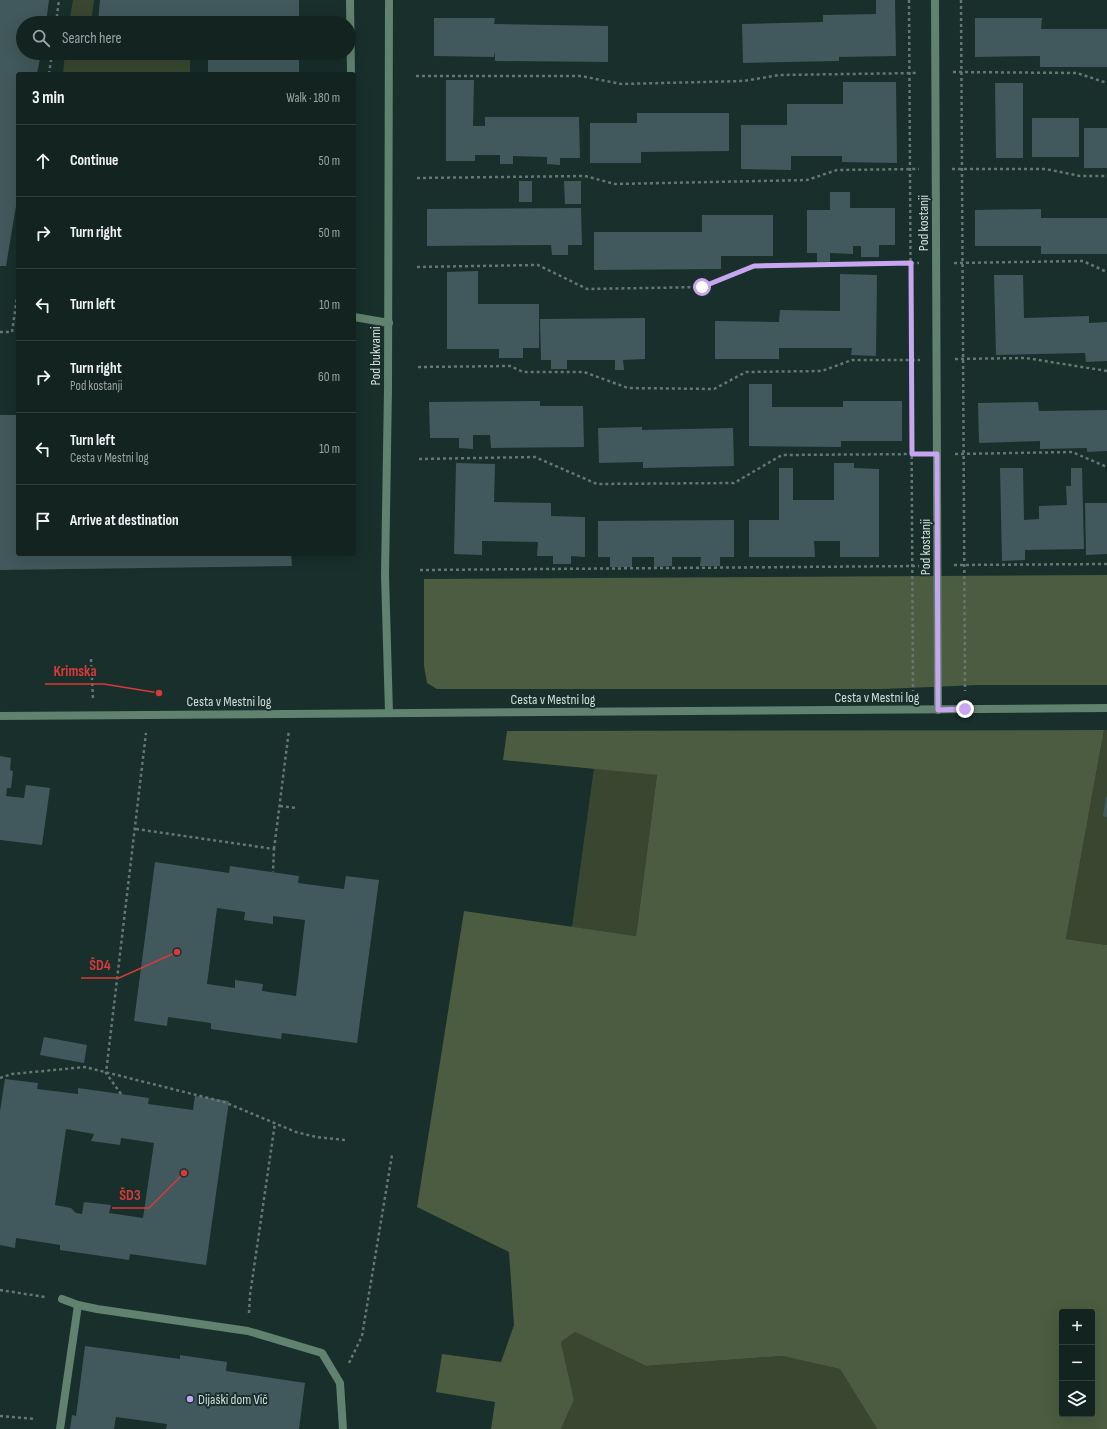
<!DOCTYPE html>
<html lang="en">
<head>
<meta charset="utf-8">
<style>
  :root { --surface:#122320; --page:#1f2f2d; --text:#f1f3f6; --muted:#9ca4a5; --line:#31403e }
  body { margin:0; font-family:"Sofia Sans Condensed",sans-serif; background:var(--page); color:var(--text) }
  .controls { position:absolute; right:12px; bottom:12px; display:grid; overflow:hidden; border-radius:4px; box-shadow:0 4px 16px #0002 }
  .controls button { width:36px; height:36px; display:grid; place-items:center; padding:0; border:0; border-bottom:1px solid var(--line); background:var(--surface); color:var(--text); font:20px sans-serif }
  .stop { position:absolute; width:12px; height:12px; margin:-9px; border:3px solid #c7a6ef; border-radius:50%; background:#fff }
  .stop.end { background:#c7a6ef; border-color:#fff; box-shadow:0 1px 4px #0008 }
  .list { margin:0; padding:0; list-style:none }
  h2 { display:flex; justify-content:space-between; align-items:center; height:52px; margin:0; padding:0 16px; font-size:17px }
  h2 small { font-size:13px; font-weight:400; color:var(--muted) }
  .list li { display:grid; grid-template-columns:26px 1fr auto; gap:12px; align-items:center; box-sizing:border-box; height:72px; padding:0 16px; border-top:1px solid var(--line) }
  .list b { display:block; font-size:15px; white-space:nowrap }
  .list p { margin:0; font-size:13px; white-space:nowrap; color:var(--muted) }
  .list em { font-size:13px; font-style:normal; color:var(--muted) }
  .icon { flex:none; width:22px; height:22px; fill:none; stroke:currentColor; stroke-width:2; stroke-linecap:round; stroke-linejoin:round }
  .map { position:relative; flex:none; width:1107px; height:1429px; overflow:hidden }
  .search { position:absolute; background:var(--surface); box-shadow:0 4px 16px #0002; left:16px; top:16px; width:340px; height:44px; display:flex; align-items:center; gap:10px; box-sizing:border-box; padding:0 14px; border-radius:22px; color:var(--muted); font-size:15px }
  .panel { position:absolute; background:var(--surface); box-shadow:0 4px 16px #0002; left:16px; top:72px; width:340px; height:484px; border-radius:4px }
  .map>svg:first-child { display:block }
  .green { fill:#394731 }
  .forest { fill:#4b5c40; fill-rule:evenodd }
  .building { fill:#41595c; fill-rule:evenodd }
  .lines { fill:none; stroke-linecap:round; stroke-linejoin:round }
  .path { stroke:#647773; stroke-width:2.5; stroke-dasharray:3 3; stroke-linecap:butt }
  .service { stroke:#60826e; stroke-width:8 }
  .minor { stroke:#60826e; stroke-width:8 }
  .tertiary { stroke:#60826e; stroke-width:8 }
  .route { stroke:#c7a6ef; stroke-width:5 }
  .poi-dot { fill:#c7a6ef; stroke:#182f2b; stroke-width:1.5 }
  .labels { text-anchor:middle; stroke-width:4; stroke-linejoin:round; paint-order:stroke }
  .street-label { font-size:14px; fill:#d1dedb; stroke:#182f2b }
  .poi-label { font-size:14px; fill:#d1dedb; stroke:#182f2b; text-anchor:start }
  .leader { fill:none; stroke:#d63a3a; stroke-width:1.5 }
  .callout-dot { fill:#d63a3a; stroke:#182f2b; stroke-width:1.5 }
  .callout-label { font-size:15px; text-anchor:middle; font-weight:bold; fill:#d63a3a; stroke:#182f2b; stroke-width:4; stroke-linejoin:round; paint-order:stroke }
</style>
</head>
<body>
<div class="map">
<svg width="1107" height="1429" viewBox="0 0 1107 1429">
  <rect width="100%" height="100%" fill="#182f2b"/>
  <g class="green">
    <path d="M73 0H94L91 23H69Z"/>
    <path d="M65 53H190V74H63Z"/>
    <path d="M1104 730H1107V945L1066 939Z"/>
    <path d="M594 768 657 775 636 936 572 927Z"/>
    <path d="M575 1332 646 1366 782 1356 840 1369 877 1429H561L574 1400 561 1342Z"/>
  </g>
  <g class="forest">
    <path d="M1107 575V685H978L883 689H437L427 683 424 666V579Z"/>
    <path d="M1104 730 1066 939 1107 945V1429H877L840 1369 782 1356 646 1366 575 1332 561 1342 574 1400 561 1429H491L495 1402 436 1392 442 1354 501 1362 514 1325 509 1252 417 1207 464 911 636 936 657 775 503 760 507 731ZM1062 1312H1092V1414H1062Z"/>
  </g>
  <g class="building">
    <path d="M0 0H49L46 23H23V53H41L37 74H18V194L6 266H0Z"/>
    <path d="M100 0H299V23H118L98 21Z"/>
    <path d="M876 0H895L896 56 839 57V61L743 63 742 24 823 22V15L876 14Z"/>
    <path d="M434 18H495L494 24 608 26V62L495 61V51L494 57 434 56Z"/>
    <path d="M975 18H1042L1041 29H1107V67H1040V56L975 57Z"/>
    <rect x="208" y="53" width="91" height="21"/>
    <path d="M446 80H474L473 126H485V117H579L580 158H560V165L547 164V157L513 156V164H500V155H475V161H446Z"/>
    <path d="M843 82H896L897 163 842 162V156H791V170L741 169V125H787V104H843Z"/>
    <path d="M995 83H1023V158H996Z"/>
    <path d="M637 113H729V151L641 152V163H590V123H637Z"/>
    <rect x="1032" y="118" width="47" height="39"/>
    <rect x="1084" y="128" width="23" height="40"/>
    <rect x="519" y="181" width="13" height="21"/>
    <path d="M564 181H581V204H565Z"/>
    <path d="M830 192H850V208H895V245H879V257H861V246H853V254L830 253V262H817V253H807V210H830Z"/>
    <path d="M581 208 582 245H568V255H552L551 245 427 246V209Z"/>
    <path d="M1041 209V218H1107V254H1041V246H975V210Z"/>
    <path d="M702 215H773V256H721V269L594 270V232H702Z"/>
    <path d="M478 271V304H539V348H523V358H499V349H447V272Z"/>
    <path d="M840 274 877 275 876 356 851 355 852 348H779V359H715V321L779 322 780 310 840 311Z"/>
    <path d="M994 275H1023L1024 318 1089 316V323L1107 322V361L1086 362 1085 353 996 355Z"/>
    <path d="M645 318V359L623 360 624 370H615V360H567V369H551V360H541L540 319Z"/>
    <path d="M749 384H772V407H843V401H902V441H841V447L749 446Z"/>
    <path d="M540 401V406H583L584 447 491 448 490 435H473V449L459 448V438H430L429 402Z"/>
    <path d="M1038 402 1039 411 1107 410V451L1087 452V448L1040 449V441L979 443 978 403Z"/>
    <path d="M0 415H18V554H291L292 566 0 570Z"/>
    <path d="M642 427V430L733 428 734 466 643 468V462L599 463 598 428Z"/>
    <path d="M456 463 495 464 494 502 551 503V516L585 517V557L571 556V564H553V556H537L538 542 482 541V555L454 554Z"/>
    <path d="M834 463H854V468L879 469V557H840V541H814L815 557H749V520H779V468H793V500H834Z"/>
    <path d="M1000 468H1023L1024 520 1039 519V506L1067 505 1066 486H1071V468H1082L1084 549 1025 550V560L1002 561Z"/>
    <path d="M1085 503H1107V554L1086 555Z"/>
    <path d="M734 520V557H720V566H700L701 557H672V566L654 567V557H632V567H610V557H598V521Z"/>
    <path d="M0 756 11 758 10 770 13 771 11 788H7L6 796 24 798 26 785 50 788 42 845 0 840Z"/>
    <path d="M1106 797H1107V817L1103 816Z"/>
    <path d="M155 862 229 873 230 866 299 876 298 883 344 889 346 876 379 880 357 1043 282 1033 281 1039 211 1029V1023L168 1017 167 1026 134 1021ZM217 908 245 912 244 920 273 924V916L305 920 296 996 262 991 263 984 235 980V988L207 984Z"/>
    <path d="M44 1037 87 1045 84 1063 40 1055Z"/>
    <path d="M5 1079 38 1083 37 1089 78 1094V1088L149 1098 148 1104 193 1110 195 1096 229 1101 206 1265 130 1254 129 1260 60 1250V1245L16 1238 15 1248 0 1245V1111ZM66 1129 94 1134 91 1141 120 1145 121 1138 154 1143 143 1218 109 1213 111 1205 84 1202 82 1214 76 1213 71 1208 55 1205Z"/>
    <path d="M85 1346 180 1359V1355L227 1362 226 1371 305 1383 299 1429H166L167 1424 116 1417 114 1429H70L72 1415 76 1416Z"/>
  </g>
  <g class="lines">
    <g class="path">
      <path d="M909 0 913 691"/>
      <path d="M961 0 965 691"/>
      <path d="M56 23 59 0"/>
      <path d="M953 72 1077 73 1107 83"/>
      <path d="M49 74 52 53"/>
      <path d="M416 76H581L621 84 743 81 779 75 918 73"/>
      <path d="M952 169H1046L1080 176H1107"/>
      <path d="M417 178 585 176 615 184 807 180 837 170 919 169"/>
      <path d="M954 263 1083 261 1107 272"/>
      <path d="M417 267 538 265 587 289 703 287 754 266 919 263"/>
      <path d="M0 332H12L18 291"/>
      <path d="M955 359 1026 358 1107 371"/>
      <path d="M418 367 510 366 523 372H584L628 388 714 389 746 372 822 371 852 360H920"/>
      <path d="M955 454 1072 452 1107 467"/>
      <path d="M419 459 535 457 597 484 734 483 782 455 920 454"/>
      <path d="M954 565 1107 564"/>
      <path d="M420 570 919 566"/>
      <path d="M91 659 93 699"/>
      <path d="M280 806 296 808"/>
      <path d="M136 829 274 849 273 872"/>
      <path d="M274 849 289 730"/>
      <path d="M0 1078 12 1074 85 1067 224 1102 296 1132 316 1137 345 1140"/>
      <path d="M121 1094 106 1073 146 733"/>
      <path d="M0 1290 45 1297"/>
      <path d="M249 1313 250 1295 275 1123"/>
      <path d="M349 1363 362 1336 392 1155"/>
      <path d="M0 1416 36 1419"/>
    </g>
    <g class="service">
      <path d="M350 0 351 74"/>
      <path d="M354 317 389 323"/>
      <path d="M62 1299 78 1305 97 1309 248 1331 322 1353 340 1383 343 1429"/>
      <path d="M60 1429 78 1305"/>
    </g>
    <g class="minor">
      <path d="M935 0 938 710"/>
      <path d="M389 713 385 575 388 389 389 0"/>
    </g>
    <path class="tertiary" d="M0 716 1107 708"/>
  </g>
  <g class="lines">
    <path class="route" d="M702 287 754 266 911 263 912 454H937L938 710 965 709"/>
  </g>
  <circle class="poi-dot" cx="190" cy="1399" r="4"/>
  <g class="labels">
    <g class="street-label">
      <text transform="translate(923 223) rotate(-90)" y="5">Pod kostanji</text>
      <text transform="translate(375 356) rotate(-90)" y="5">Pod bukvami</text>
      <text transform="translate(925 547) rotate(-90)" y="5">Pod kostanji</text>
      <text x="877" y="702">Cesta v Mestni log</text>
      <text x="553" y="704">Cesta v Mestni log</text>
      <text x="229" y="706">Cesta v Mestni log</text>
    </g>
    <g class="poi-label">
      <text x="198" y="1404">Dijaški dom Vič</text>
    </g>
  </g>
  <path class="leader" d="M159 693L104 684H45M177 952L119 978H81M184 1173L149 1208H112"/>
  <g class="callout-dot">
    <circle cx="159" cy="693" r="4"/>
    <circle cx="177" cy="952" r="4"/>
    <circle cx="184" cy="1173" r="4"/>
  </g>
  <g class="callout-label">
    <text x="75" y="676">Krimska</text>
    <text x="100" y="970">ŠD4</text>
    <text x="130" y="1200">ŠD3</text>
  </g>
</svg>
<div class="controls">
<button>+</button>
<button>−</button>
<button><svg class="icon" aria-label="layers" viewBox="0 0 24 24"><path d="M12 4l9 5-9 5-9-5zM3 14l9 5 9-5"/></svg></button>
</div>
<div class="stop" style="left:702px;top:287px"></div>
<div class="stop end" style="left:965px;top:709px"></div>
<div class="search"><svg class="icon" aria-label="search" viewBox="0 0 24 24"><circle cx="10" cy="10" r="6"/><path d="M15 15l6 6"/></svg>Search here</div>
<section class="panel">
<h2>3 min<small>Walk · 180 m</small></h2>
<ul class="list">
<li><svg class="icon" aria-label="ahead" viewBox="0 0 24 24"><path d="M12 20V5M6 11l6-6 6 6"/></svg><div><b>Continue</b></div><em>50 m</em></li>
<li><svg class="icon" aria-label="right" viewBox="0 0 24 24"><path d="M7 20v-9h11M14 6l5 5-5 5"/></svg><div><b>Turn right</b></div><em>50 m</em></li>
<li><svg class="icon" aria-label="left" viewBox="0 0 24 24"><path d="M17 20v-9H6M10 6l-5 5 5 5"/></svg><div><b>Turn left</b></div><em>10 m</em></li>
<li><svg class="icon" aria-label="right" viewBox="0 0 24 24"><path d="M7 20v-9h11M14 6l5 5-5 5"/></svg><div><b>Turn right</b><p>Pod kostanji</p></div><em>60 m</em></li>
<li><svg class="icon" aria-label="left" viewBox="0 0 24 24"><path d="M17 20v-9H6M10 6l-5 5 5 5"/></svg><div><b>Turn left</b><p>Cesta v Mestni log</p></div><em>10 m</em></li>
<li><svg class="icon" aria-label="arrive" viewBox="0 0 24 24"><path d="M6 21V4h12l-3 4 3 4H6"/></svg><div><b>Arrive at destination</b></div></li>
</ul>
</section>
</div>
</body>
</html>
